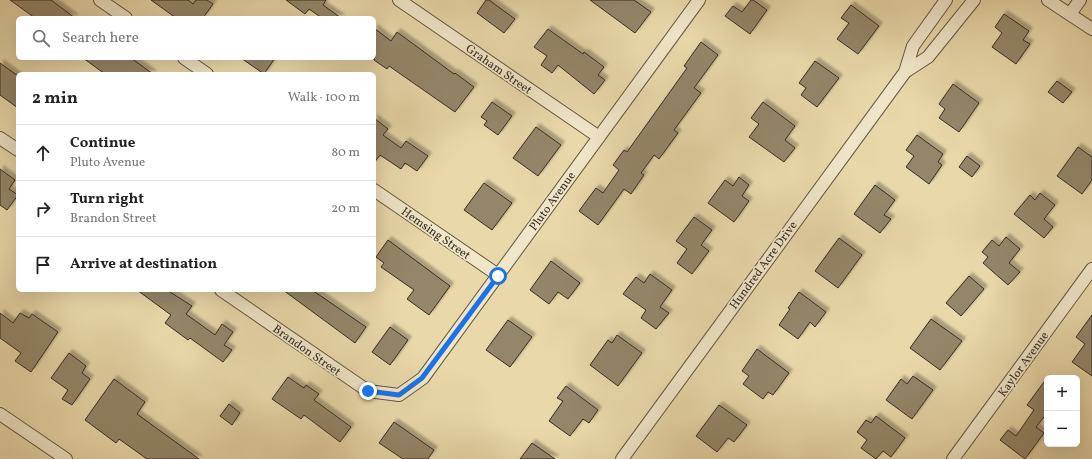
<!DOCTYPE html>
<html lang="en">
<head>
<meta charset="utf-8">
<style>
  :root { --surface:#fff; --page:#f6f6f6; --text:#222; --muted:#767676; --line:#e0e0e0 }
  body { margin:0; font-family:Vollkorn,serif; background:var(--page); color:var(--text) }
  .controls { position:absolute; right:12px; bottom:12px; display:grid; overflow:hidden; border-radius:6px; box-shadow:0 4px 16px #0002 }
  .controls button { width:36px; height:36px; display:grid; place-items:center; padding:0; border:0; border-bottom:1px solid var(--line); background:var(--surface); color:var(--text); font:20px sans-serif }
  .stop { position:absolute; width:12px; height:12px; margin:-9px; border:3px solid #1a73e8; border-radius:50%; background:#fff }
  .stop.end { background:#1a73e8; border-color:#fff; box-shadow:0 1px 4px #0008 }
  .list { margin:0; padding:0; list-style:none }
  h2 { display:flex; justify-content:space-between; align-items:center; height:52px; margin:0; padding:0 16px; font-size:17px }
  h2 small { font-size:13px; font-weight:400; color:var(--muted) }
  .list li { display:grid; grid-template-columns:26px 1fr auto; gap:12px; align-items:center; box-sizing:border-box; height:56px; padding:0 16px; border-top:1px solid var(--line) }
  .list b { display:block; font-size:15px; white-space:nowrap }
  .list p { margin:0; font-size:13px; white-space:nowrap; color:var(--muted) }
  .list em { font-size:13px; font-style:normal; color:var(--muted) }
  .icon { flex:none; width:22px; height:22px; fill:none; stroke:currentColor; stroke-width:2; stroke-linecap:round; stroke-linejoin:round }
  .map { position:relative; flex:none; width:1092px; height:459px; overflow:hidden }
  .search { position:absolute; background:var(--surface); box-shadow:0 4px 16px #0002; left:16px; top:16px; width:360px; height:44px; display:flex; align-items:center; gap:10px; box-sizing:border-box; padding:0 14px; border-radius:6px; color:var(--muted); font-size:15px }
  .panel { position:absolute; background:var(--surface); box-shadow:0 4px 16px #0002; left:16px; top:72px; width:360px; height:220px; border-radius:6px }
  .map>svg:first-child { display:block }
  .building { fill:#948669; stroke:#372e22; filter:url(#shadow) }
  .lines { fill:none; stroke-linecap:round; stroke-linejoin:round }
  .street-casing { stroke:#645844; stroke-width:14 }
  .street { stroke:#f1e6c8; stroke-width:12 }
  .route { stroke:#1a73e8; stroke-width:5 }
  .labels { text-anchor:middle; stroke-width:3.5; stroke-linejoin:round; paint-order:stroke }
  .street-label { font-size:12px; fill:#372e22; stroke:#f1e6c8 }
</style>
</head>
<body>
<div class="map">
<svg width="1092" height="459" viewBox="0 0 1092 459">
  <defs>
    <filter id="shadow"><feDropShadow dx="3.5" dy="-3.5" stdDeviation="1" flood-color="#0004"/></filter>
  </defs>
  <rect width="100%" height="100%" fill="#e9d8aa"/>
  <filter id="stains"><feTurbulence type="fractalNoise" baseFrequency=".005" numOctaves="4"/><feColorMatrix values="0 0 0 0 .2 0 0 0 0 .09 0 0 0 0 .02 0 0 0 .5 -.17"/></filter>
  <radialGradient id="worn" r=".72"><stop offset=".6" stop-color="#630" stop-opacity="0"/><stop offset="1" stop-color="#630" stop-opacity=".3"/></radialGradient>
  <g class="building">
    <path d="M10 0H51L75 18H35Z"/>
    <path d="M151 0H188L193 4 196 0H207L213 4 203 18H176Z"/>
    <path d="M286 0H326L323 5 341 18H322L309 9 305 14Z"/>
    <path d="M486 0H489L515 19 504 33 477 13Z"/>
    <path d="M590 0H634L651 12 635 33Z"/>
    <path d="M751 0H753L767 10 750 34 725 16 733 6 742 12Z"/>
    <path d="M851 5 879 26 858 54 837 39 849 23 841 18Z"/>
    <path d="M1004 14 1029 31 1023 40 1030 44 1016 64 992 47 1002 33 995 27Z"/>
    <path d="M374 28 391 41 397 32 454 74 455 73 474 87 455 112 389 66 387 69 374 60Z"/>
    <path d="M548 29 583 54 584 52 604 67 598 75 605 80 594 94 558 65 552 73 541 65 547 56 534 47Z"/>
    <path d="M701 42 718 55 694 88 701 93 674 130 678 133 659 159 654 155 641 173 644 175 631 194 624 189 598 225 579 211 596 188 603 193 619 170 613 165 624 150 627 152 687 68 684 66Z"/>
    <path d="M83 58H131L153 74H105Z"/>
    <path d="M241 58H275L264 74Z"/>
    <path d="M815 61 839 78 817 107 801 95 806 88 799 83Z"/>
    <path d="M0 63 18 76V108L0 95Z"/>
    <path d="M1057 81 1072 92 1063 103 1048 92Z"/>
    <path d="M953 84 979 103 959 132 939 118 945 109 939 104Z"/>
    <path d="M492 102 512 116 498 135 484 125 487 121 481 117Z"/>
    <path d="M763 102 795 126 785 140 795 148 784 162 749 137 759 124 751 118Z"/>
    <path d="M374 118 388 129 383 135 401 148 406 141 428 156 417 171 405 163 401 169 380 155 374 163Z"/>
    <path d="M536 127 561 145 538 176 513 158Z"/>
    <path d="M917 135 943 154 938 162 942 165 929 184 906 167 914 156 906 150Z"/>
    <path d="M1078 147 1092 157V180L1082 194 1057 176Z"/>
    <path d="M967 156 980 166 972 177 959 167Z"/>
    <path d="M0 169 15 180 9 189 18 195 7 210 0 205Z"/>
    <path d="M739 177 749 185 742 196 749 201 734 222 708 203 725 180 733 186Z"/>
    <path d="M484 183 512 203 492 230 464 210Z"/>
    <path d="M875 185 895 200 884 215 891 219 880 233 854 214Z"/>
    <path d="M1040 193 1055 205 1044 219 1053 227 1044 238 1014 214 1030 195 1035 200Z"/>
    <path d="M694 217 712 230 701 245 709 251 692 274 677 263 687 249 676 241Z"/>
    <path d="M1006 237 1020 249 1009 263 1020 272 1008 285 983 263 988 257 982 252 992 240 999 246Z"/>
    <path d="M839 238 862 255 838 288 815 271Z"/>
    <path d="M388 240 450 286 429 315 407 299 414 290 381 267 384 263 376 257Z"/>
    <path d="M551 261 580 283 568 299 558 292 549 304 530 290Z"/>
    <path d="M650 274 672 290 660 307 669 313 656 329 641 318 646 310 623 294 636 277 644 283Z"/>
    <path d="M969 276 984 289 961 316 946 303Z"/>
    <path d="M137 290H167L192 306 186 314 215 335 222 324 233 332 224 345 232 350 223 362 190 338 188 340 165 323 171 315Z"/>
    <path d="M283 290H312L366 327 355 343Z"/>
    <path d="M799 292 826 312 815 327 810 322 798 339 779 325 790 309 788 308Z"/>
    <path d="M0 313 13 323 20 313 29 318 32 314 58 332 31 372 15 361 21 353 0 338Z"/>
    <path d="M1092 315V376L1072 362 1085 344 1076 337Z"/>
    <path d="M931 319 962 341 940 370 910 348Z"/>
    <path d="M508 320 532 337 510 367 486 350Z"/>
    <path d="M390 327 408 340 390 365 372 352Z"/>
    <path d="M617 335 642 353 618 386 590 365 608 340 612 343Z"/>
    <path d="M757 349 789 373 773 395 768 392 763 399 743 384 749 376 742 371Z"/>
    <path d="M69 353 86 366 82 373 90 379 72 405 62 399 68 390 51 378Z"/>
    <path d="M913 376 933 390 912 419 886 400 901 379 907 384Z"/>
    <path d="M288 377 304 388 306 385 319 394 314 400 351 427 340 442 304 415 301 419 272 399Z"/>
    <path d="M1047 378V413L1036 427 1044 433 1025 459 1000 440 1008 430 1016 436 1034 410 1027 405Z"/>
    <path d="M114 379 145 402 137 414 199 459H147L119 439 116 443 85 420Z"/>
    <path d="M566 386 598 410 589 423 583 419 570 436 549 421 563 401 557 398Z"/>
    <path d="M229 404 240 413 232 425 220 416Z"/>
    <path d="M719 405 747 425 734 442 728 438 717 452 696 436Z"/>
    <path d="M876 416 905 438 891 457 883 451 876 459 861 448 867 440 857 432 866 420 871 423Z"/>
    <path d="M394 422 434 450 428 459H403L379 443Z"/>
    <path d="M532 443 555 459H520Z"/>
  </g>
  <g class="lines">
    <defs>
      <g id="street">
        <path d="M100 0 126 18"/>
        <path d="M399 0 599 137"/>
        <path d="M1048 0 1092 29"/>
        <path d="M1070 14 1080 0"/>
        <path d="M184 58 207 74"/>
        <path d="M905 72 928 57 974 0"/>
        <path d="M0 138 18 150"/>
        <path d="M374 190 498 275"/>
        <path d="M221 290 368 391 399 395 423 378 699 0"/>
        <path d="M0 414 66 459"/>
        <path d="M622 459 905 72 913 46 946 0"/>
        <path d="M953 459 1092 269"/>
      </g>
    </defs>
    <use href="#street" class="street-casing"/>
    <use href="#street" class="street"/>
  </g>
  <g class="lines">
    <path class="route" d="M368 391 399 395 422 378 498 276"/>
  </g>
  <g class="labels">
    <g class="street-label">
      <text transform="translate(499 69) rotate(35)" y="4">Graham Street</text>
      <text transform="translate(552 201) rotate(-54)" y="4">Pluto Avenue</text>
      <text transform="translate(436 233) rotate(35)" y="4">Hemsing Street</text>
      <text transform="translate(763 265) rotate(-54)" y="4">Hundred Acre Drive</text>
      <text transform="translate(307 350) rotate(35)" y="4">Brandon Street</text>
      <text transform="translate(1023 364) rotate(-54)" y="4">Kaylor Avenue</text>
    </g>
  </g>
  <rect width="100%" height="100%" filter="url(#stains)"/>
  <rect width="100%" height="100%" fill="url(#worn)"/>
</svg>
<div class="controls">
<button>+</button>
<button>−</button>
</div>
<div class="stop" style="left:498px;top:276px"></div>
<div class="stop end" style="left:368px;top:391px"></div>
<div class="search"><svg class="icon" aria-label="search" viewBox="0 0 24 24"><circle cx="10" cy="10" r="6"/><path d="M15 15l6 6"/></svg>Search here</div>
<section class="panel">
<h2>2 min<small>Walk · 100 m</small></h2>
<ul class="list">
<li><svg class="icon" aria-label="ahead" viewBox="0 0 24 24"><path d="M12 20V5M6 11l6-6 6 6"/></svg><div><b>Continue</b><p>Pluto Avenue</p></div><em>80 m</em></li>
<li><svg class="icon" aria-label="right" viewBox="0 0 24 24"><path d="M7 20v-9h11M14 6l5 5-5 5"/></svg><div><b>Turn right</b><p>Brandon Street</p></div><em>20 m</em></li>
<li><svg class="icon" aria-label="arrive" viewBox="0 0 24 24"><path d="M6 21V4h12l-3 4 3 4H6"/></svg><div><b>Arrive at destination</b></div></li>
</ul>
</section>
</div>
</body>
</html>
